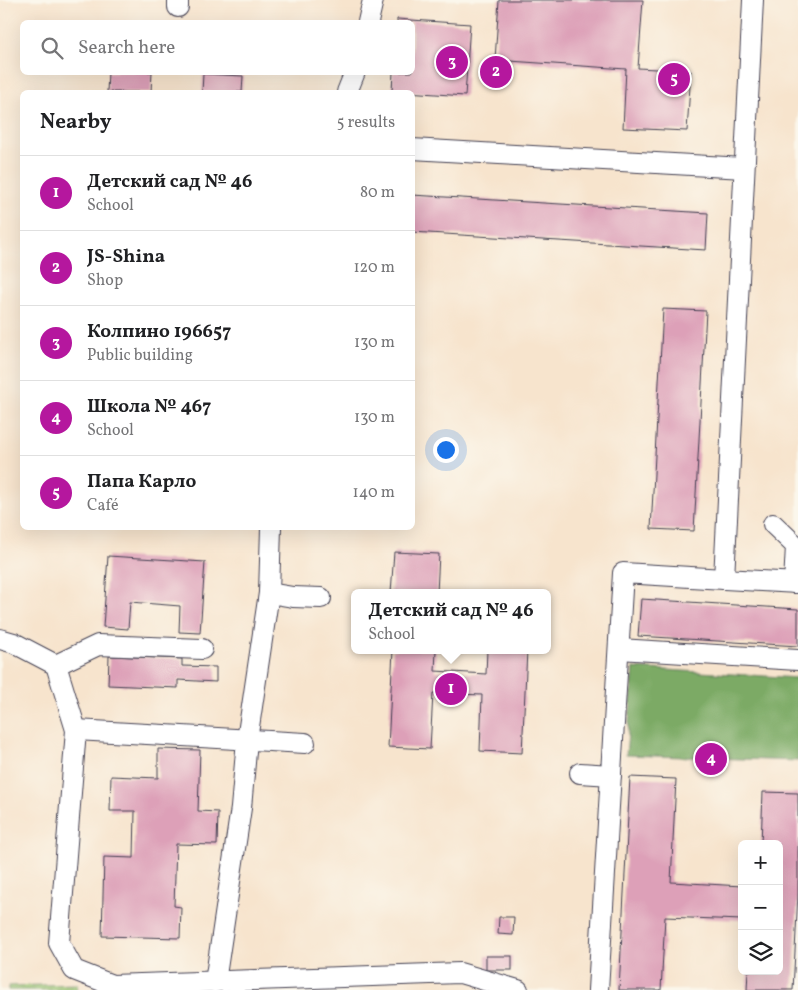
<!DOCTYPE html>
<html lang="en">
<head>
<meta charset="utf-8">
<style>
  :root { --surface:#fff; --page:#f6f6f6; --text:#202124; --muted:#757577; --line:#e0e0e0; --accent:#b5179e }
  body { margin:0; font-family:Vollkorn,serif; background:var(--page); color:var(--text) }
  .controls { position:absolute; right:15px; bottom:15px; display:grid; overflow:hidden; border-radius:8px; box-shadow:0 5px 20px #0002 }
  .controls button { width:45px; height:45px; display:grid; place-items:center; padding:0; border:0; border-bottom:1px solid var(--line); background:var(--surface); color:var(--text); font:25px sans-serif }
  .you { position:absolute; left:445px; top:449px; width:18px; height:18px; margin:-12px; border:4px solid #fff; border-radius:50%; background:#1a73e8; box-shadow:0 0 0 8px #1a73e833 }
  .badge { display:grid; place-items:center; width:32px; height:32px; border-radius:50%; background:var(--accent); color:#fff; font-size:16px; font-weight:700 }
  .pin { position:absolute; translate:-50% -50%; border:2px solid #fff; box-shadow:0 1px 5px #0006 }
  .popup { position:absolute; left:351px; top:589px; width:200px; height:65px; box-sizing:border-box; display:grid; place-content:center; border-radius:8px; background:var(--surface); filter:drop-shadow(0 1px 4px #0005); font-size:16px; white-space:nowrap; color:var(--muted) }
  .popup b { font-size:19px; color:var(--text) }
  .popup::after { content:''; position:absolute; left:50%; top:100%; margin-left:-10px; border:10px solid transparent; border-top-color:var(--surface) }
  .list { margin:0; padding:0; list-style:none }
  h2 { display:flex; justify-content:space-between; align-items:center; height:65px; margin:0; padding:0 20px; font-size:21px }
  h2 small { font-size:16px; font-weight:400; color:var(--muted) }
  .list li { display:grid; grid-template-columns:32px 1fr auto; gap:15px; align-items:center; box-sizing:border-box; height:75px; padding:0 20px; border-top:1px solid var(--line) }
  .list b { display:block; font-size:19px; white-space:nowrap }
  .list p { margin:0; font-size:16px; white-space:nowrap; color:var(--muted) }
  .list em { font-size:16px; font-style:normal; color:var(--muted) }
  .icon { flex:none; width:28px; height:28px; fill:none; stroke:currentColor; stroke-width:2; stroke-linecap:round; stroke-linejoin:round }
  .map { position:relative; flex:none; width:798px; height:990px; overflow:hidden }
  .search { position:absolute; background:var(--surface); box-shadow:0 5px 20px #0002; left:20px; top:20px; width:395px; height:55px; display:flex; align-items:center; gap:12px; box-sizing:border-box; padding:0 18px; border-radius:8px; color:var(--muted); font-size:19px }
  .panel { position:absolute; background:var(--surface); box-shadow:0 5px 20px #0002; left:20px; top:90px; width:395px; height:440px; border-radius:8px }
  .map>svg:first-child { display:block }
  .green { fill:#9ac573; stroke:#5e7457 }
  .forest { fill:#7baa65; stroke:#4e6650 }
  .building { fill:#dda0b8 }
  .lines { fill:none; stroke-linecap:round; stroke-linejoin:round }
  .minor-casing { stroke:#423f51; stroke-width:22 }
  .minor { stroke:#fff; stroke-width:20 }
</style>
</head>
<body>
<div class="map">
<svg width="798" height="990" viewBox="0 0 798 990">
  <rect width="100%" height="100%" fill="#fbf7ec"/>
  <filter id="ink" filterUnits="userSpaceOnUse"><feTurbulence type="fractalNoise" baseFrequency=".02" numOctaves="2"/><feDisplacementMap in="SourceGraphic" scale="10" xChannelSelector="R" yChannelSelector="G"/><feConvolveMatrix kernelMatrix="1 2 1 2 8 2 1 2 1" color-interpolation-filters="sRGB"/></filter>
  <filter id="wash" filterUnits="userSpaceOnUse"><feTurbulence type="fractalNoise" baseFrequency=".0096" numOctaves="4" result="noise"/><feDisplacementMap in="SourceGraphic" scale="20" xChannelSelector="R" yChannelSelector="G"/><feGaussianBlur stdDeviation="1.12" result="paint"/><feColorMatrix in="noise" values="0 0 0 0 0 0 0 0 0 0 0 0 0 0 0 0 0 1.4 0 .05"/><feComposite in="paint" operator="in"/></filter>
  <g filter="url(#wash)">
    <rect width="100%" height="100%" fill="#f7e4cd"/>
    <path class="green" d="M77 984V990H8V986Z"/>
    <path class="forest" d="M634 668 798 678V761L626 755Z"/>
    <g id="blocks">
      <g class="building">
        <path d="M499 0H643L638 68 691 71 687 131 623 128 626 69 495 60Z"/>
        <path d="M397 19 470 24 465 96 392 91 393 72H412V22H397Z"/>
        <path d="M108 72H152L151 92H107Z"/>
        <path d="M203 74 243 76 242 92H202Z"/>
        <path d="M412 195 708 213 706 250 412 232Z"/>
        <path d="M663 309 706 311 694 531 651 529Z"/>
        <path d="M394 552 439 554 437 593H391Z"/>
        <path d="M108 556 205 562 200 633 179 632 180 606 130 602 128 629 103 627Z"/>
        <path d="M641 599 798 609V646L638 636Z"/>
        <path d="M393 650H436L435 671 486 674 487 650H527L522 753 480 751 482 695 433 693 430 749 388 747Z"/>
        <path d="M109 656 182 659V666L216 667V682L178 680V688L108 685Z"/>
        <path d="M158 749 200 750 198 811 218 812 217 845 176 844 174 906 181 907 180 938 102 936 104 857 134 858 135 811H110L111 776 158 778Z"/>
        <path d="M630 777 676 779 671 882 742 886V920L665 917 661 990H619Z"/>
        <path d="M763 792 798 793V893L793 990H747L748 971H779V844H761Z"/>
        <path d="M499 917H514L513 935 498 934Z"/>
        <rect x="486" y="956" width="26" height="14"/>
      </g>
    </g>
  </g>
  <g filter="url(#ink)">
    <use href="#blocks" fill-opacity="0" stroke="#423f51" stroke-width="1"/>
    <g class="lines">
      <defs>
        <g id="minor">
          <path d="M753 0 724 579 798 583"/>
          <path d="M178 7V0"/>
          <path d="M368 22 373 0"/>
          <path d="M347 92 355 72"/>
          <path d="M412 149 744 168"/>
          <path d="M773 524 796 546 794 583"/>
          <path d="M269 593 293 597 321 598"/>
          <path d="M0 639 14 643 56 665 76 730 59 943 74 970 112 985 460 973 518 990"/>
          <path d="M619 649 798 660"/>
          <path d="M56 665 98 645 202 649"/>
          <path d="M76 730 305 743"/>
          <path d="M580 773 611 775"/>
          <path d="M215 982 241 808 247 740 269 593 271 528"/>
          <path d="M598 990 623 573 724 579"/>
        </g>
      </defs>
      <use href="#minor" class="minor-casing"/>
      <use href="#minor" class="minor"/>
    </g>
  </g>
</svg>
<div class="controls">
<button>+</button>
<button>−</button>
<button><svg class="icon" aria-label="layers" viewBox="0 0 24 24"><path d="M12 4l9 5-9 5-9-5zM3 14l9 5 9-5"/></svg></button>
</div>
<div class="you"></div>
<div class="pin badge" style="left:451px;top:689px">1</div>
<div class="popup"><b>Детский сад № 46</b>School</div>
<div class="pin badge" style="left:496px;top:72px">2</div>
<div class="pin badge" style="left:452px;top:62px">3</div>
<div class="pin badge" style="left:711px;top:759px">4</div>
<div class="pin badge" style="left:674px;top:79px">5</div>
<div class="search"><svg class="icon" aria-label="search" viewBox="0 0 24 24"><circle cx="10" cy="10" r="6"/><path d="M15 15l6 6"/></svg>Search here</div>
<section class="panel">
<h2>Nearby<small>5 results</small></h2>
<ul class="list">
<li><span class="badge">1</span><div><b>Детский сад № 46</b><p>School</p></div><em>80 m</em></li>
<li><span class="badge">2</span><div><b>JS-Shina</b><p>Shop</p></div><em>120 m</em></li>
<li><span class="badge">3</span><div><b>Колпино 196657</b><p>Public building</p></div><em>130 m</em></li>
<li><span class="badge">4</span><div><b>Школа № 467</b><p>School</p></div><em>130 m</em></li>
<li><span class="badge">5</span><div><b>Папа Карло</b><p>Café</p></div><em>140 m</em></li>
</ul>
</section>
</div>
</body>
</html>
